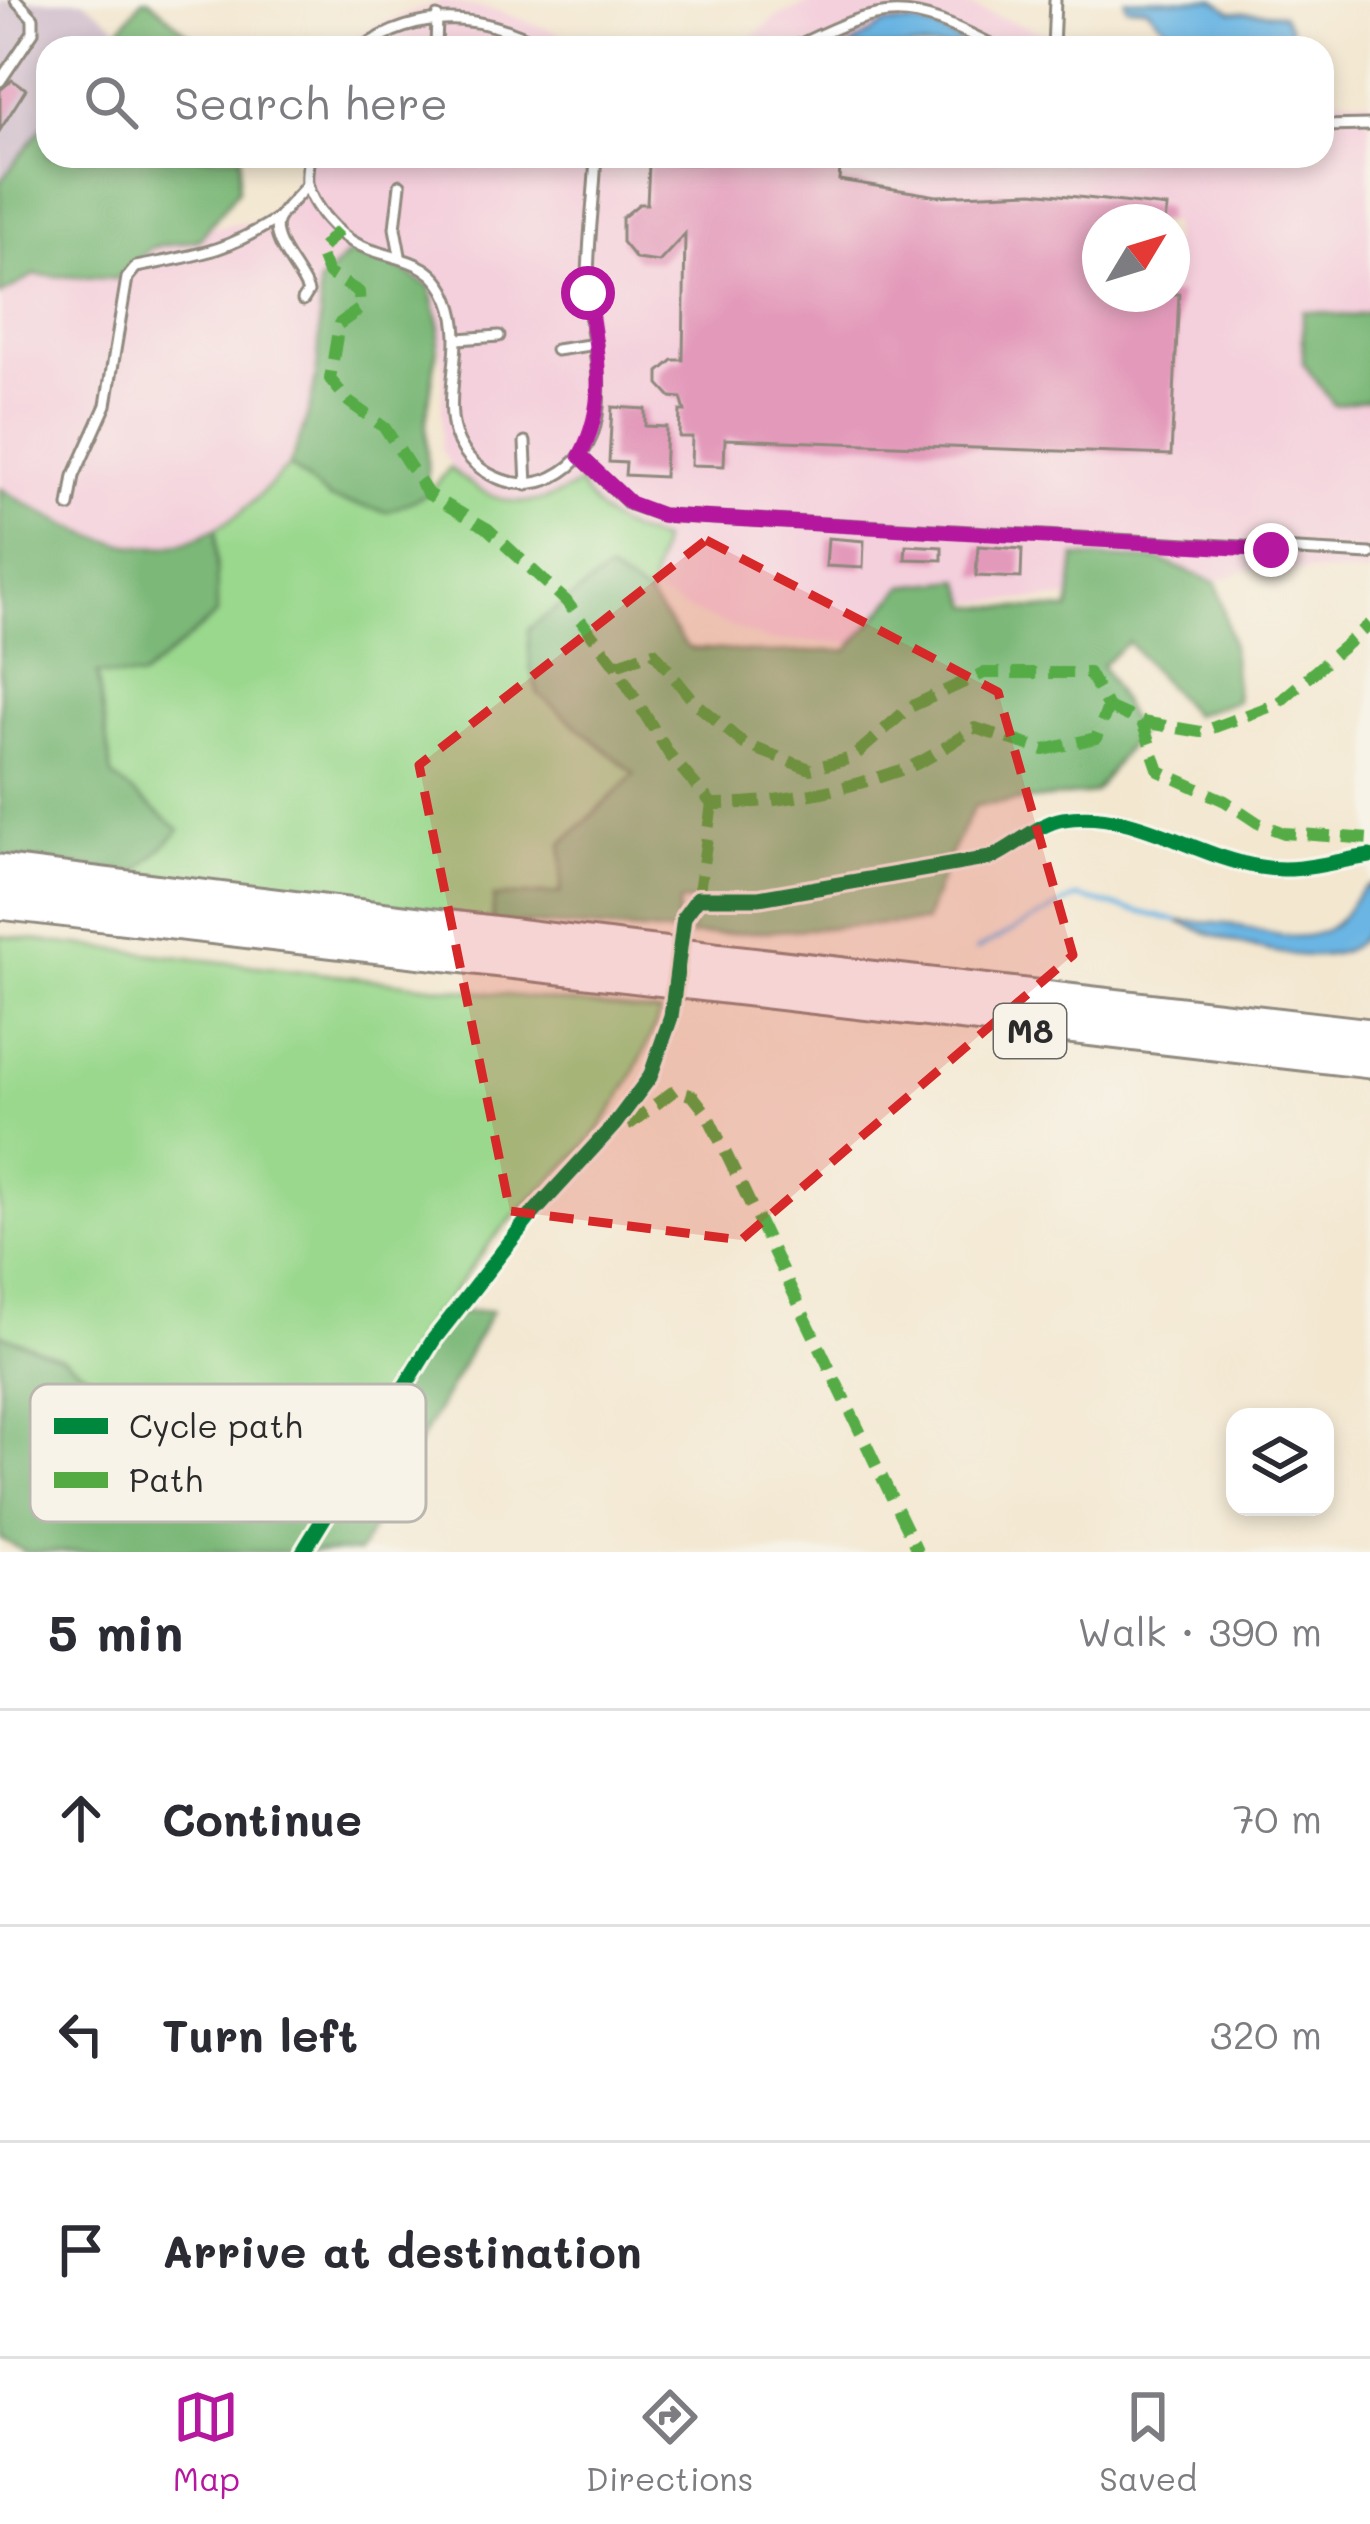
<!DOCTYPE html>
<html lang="en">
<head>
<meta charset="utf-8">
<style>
  :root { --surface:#fff; --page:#f7f7f7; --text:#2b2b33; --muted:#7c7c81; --line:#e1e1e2; --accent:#b5179e }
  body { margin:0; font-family:Mali,sans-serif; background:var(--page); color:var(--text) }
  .controls { position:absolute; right:36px; bottom:36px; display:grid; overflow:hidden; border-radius:24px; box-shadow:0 6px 18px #0003 }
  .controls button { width:108px; height:108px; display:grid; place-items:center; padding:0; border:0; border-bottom:3px solid var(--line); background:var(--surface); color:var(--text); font:60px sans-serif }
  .compass { position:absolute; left:1082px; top:204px; width:108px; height:108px; border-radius:50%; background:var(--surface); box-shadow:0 6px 18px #0003; rotate:52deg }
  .stop { position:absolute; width:36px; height:36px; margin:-27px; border:9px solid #b5179e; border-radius:50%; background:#fff }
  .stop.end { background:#b5179e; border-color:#fff; box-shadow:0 3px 12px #0008 }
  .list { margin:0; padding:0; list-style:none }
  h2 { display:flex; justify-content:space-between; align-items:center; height:156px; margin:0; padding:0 48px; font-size:51px }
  h2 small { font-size:39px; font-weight:400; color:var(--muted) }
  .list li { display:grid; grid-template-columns:78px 1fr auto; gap:36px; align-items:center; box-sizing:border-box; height:216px; padding:0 48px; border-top:3px solid var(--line) }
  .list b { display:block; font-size:45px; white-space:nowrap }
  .list em { font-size:39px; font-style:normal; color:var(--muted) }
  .icon { flex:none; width:66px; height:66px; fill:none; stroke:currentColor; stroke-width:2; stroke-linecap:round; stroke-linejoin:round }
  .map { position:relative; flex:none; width:1370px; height:1552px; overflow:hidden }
  .search { position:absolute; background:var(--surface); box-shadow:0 6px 18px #0003; left:36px; right:36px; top:36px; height:132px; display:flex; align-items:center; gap:30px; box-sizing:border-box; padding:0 42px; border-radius:36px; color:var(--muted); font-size:45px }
  .sheet { height:804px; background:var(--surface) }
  nav { display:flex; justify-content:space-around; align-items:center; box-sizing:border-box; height:168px; border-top:3px solid var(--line); background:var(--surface); font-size:33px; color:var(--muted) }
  nav a { display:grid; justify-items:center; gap:6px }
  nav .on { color:var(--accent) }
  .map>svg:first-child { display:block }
  .built { fill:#f4cfdc; fill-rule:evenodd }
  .industrial { fill:#d0bdcc }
  .green { fill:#9ad88d; stroke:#62825c; stroke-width:3 }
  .forest { fill:#7bb878; stroke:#537252; stroke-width:3 }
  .water { fill:#6bb5e3; stroke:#4b7087; stroke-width:3 }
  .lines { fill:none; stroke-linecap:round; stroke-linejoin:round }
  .stream { stroke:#6bb5e3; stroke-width:4.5 }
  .building { fill:#e399ba }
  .service-casing { stroke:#8f897e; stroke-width:15 }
  .motorway-casing { stroke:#8f897e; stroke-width:39 }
  .service { stroke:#fff; stroke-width:9 }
  .motorway { stroke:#fff; stroke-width:33 }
  .quiet { stroke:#54ab44; stroke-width:12; stroke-dasharray:24 12; stroke-linecap:butt }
  .cycleway-casing { stroke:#f7f3e8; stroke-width:22 }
  .cycleway { stroke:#00873e; stroke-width:15 }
  .route { stroke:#b5179e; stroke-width:15 }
  .marked { fill:#d62828; fill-opacity:0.2; stroke:#d62828; stroke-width:9; stroke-dasharray:24 15; stroke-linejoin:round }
  .labels { text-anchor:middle; stroke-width:9; stroke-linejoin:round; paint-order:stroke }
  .shield { fill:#f7f3e8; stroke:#686764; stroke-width:3 }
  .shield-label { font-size:33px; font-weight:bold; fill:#2b2b2b }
  .key { fill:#f7f3e8; stroke:#bab7af; stroke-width:3 }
  .key-label { font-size:33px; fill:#2b2b2b }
</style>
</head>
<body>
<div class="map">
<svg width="1370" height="1552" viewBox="0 0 1370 1552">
  <rect width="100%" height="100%" fill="#f7f3e8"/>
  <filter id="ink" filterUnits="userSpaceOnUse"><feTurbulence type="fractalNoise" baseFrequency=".00833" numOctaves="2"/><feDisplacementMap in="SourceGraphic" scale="24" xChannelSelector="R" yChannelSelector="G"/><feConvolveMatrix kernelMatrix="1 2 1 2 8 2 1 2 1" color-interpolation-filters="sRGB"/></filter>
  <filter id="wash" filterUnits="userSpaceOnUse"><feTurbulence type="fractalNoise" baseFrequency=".004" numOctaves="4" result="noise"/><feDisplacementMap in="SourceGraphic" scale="48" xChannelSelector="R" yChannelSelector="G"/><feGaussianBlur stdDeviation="2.7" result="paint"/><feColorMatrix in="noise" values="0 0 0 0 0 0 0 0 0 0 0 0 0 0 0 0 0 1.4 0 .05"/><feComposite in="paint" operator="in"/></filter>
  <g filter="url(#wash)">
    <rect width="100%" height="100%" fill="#f3e7d0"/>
    <g class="built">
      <path d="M817 0H950L1038 31 1085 42 1088 48H739L776 17Z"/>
      <path d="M443 1 498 11 569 37 622 48H339L378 24Z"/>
      <path d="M1343 97 1370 101V574L1250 569 1176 595 963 602 874 644 767 640 688 610 560 544 459 479 441 449 443 367 436 311 401 270 370 258 336 269 319 386 287 464 236 540 115 557 0 500V281L105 242 260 221 295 188 301 156H1322V100ZM1100 222H1172V294H1100Z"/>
    </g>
    <path class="industrial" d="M0 0H83L120 29 105 48H48V120L0 182Z"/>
    <g class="green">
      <path d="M289 466 330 499 428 494 450 468C493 506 530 514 579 484 602 522 621 529 661 541L649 597 608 571 538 694 635 774 562 844 561 893 495 897 492 922 136 873 179 830 112 776 97 674 141 678 216 615V529L241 513Z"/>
      <path d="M0 936 660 1013C641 1062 619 1109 583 1148 552 1182 516 1210 487 1247 428 1321 380 1402 330 1484L194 1472 108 1389 63 1358 0 1334Z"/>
    </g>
    <g class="forest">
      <path d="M142 0H149L205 48H105Z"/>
      <path d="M48 120V156H241L238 190 199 240 151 248 117 279 34 275 0 295V182Z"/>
      <path d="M349 253 389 262 430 287 440 328 426 422 428 494 387 512 330 499 289 466C318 399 322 355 319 283Z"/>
      <path d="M1303 311 1353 316 1370 312V399L1334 405 1303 363Z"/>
      <path d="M0 488C51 519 117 558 180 544 192 541 204 534 216 529L217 614 141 678 97 674 112 776 180 830 136 873 0 857Z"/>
      <path d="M1075 557 1159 560 1217 583 1232 646 1237 701 1193 715 1128 642 1102 665 1138 733 1094 793 975 806 947 861 925 922 690 936 695 901 680 902 674 933 492 922 494 897 561 893 562 844 635 774 538 694 530 667 528 629 608 571 649 597 688 648 771 653 848 650 904 586 961 580 971 606 1069 610Z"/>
      <path d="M492 1311 359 1552H25L0 1538V1334L63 1358 108 1389 193 1472 329 1484 435 1313Z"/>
    </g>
    <g class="water">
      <path d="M1125 0H1215L1232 12 1282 14 1290 28 1288 48H1186L1147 8 1127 7Z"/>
      <path d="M911 23 938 29 969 48H848L885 24Z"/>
      <path d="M1370 884C1370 896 1370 911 1369 923 1351 989 1218 938 1177 921 1196 922 1215 922 1234 925 1264 930 1296 945 1326 930 1348 919 1351 895 1370 884Z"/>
    </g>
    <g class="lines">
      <path class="stream" d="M976 950 1077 897 1177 921"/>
    </g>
    <g id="blocks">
      <g class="building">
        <path d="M12 80 26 89 0 130V90Z"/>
        <path d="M699 156H841L839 180 937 196 1033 192 1167 207 1165 222H1100V294H1179L1171 455 725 439 724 466 691 465 692 437H679L680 411H685L681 398 671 397 659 384V372L673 360H683L685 234 659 262 636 259 622 242V218L639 204H647L649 164H698Z"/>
        <path d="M612 407 645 409V426L666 427 664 477 625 475 626 463 609 462Z"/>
        <path d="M828 538 864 541 863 568 826 566Z"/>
        <path d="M906 545 942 547V560L905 559Z"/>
        <path d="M978 546 1022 549 1021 578 976 576Z"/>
      </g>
    </g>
  </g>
  <g filter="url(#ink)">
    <use href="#blocks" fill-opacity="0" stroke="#8f897e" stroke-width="3"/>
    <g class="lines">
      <defs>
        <g id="service">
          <path d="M362 48C422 7 484 14 547 48"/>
          <path d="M436 48 437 17"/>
          <path d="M793 48C886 2 906 0 998 48"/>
          <path d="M1053 48 1055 0"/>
          <path d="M0 81 33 32V18L16 0"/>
          <path d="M1322 126 1370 125"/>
          <path d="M309 156C308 164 306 175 307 183 311 206 339 236 359 245 392 261 431 255 449 300 465 340 448 377 452 417 456 466 510 498 553 477 625 441 591 354 588 293 587 249 594 201 596 156"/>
          <path d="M400 255 395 228 400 185"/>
          <path d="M303 300 308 292C302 272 271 243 277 222 281 210 299 196 307 185"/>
          <path d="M458 339 499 336"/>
          <path d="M556 350 596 344"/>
          <path d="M525 442 527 485"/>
          <path d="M580 456 630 504 662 515 1370 554"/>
          <path d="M69 506 74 476 106 405 127 278 136 267C196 255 224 253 278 218"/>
        </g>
        <g id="motorway">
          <path d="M0 872 637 951 1370 1036"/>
          <path d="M0 902 1370 1061"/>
        </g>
      </defs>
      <use href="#service" class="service-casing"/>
      <use href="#motorway" class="motorway-casing"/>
      <use href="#service" class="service"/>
      <use href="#motorway" class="motorway"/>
      <g class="quiet">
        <path d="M339 230 319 251 328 273 359 292 360 309 339 324 330 379 349 402 385 428 428 494 488 529 566 601 615 665 669 754 712 804C777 804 847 790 909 767 932 758 954 741 975 728L1044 750 1096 738 1108 707 1089 673H984L910 707 852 758 810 769 744 744 694 702 654 652 615 665"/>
        <path d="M1108 707 1142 722 1159 771 1225 801 1258 823 1284 833 1370 839"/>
        <path d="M1142 722 1201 732 1277 704 1370 624"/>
        <path d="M698 898 712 804"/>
        <path d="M627 1126 675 1090 693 1096 707 1114 918 1552"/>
      </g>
      <defs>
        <path id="cycleway" d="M303 1552 434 1339 528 1219 614 1125 650 1077 671 1017 684 917 698 898H759L990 858C1015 847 1039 823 1063 819 1131 807 1193 856 1260 867 1299 874 1332 861 1370 856"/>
      </defs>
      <use href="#cycleway" class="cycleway-casing"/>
      <use href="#cycleway" class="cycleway"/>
    </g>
  </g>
  <g class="lines" filter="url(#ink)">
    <path class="route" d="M588 293C597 353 609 400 580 456L630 503 662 515 1271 550"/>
  </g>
  <path class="marked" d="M706 540 998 692 1073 955 741 1240 510 1211 419 765Z"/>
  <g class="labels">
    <rect class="shield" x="994" y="1004" width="72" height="54" rx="9"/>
    <g class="shield-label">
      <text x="1030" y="1043">M8</text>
    </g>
  </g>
  <rect x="30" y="1384" width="396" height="138" rx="18" class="key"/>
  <rect x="54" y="1418" width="54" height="16" fill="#00873e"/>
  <rect x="54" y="1472" width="54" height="16" fill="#54ab44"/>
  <g class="key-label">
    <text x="129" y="1438">Cycle path</text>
    <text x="129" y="1492">Path</text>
  </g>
</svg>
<div class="controls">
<button><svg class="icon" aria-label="layers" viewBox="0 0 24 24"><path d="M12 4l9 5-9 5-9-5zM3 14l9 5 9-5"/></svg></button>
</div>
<svg class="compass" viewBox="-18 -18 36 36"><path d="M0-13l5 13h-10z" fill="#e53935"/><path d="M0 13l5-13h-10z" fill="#7c7c81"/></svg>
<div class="stop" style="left:588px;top:293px"></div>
<div class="stop end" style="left:1271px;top:550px"></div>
<div class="search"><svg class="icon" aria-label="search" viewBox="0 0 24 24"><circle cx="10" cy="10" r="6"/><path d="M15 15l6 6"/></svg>Search here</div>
</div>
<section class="sheet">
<h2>5 min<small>Walk · 390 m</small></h2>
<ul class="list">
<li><svg class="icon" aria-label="ahead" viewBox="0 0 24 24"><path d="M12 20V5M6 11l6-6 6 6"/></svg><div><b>Continue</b></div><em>70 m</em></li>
<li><svg class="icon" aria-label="left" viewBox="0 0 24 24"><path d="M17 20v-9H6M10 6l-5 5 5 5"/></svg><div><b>Turn left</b></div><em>320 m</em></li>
<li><svg class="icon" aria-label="arrive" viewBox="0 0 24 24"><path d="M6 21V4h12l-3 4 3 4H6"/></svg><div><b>Arrive at destination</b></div></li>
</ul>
</section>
<nav>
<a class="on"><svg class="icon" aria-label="map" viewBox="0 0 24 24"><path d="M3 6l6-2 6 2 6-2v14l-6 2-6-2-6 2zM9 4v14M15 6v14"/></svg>Map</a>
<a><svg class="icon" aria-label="directions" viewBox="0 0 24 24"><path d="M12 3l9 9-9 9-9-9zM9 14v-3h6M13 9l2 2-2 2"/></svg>Directions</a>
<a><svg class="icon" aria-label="saved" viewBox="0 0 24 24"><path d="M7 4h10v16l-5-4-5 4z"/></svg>Saved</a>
</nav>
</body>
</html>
